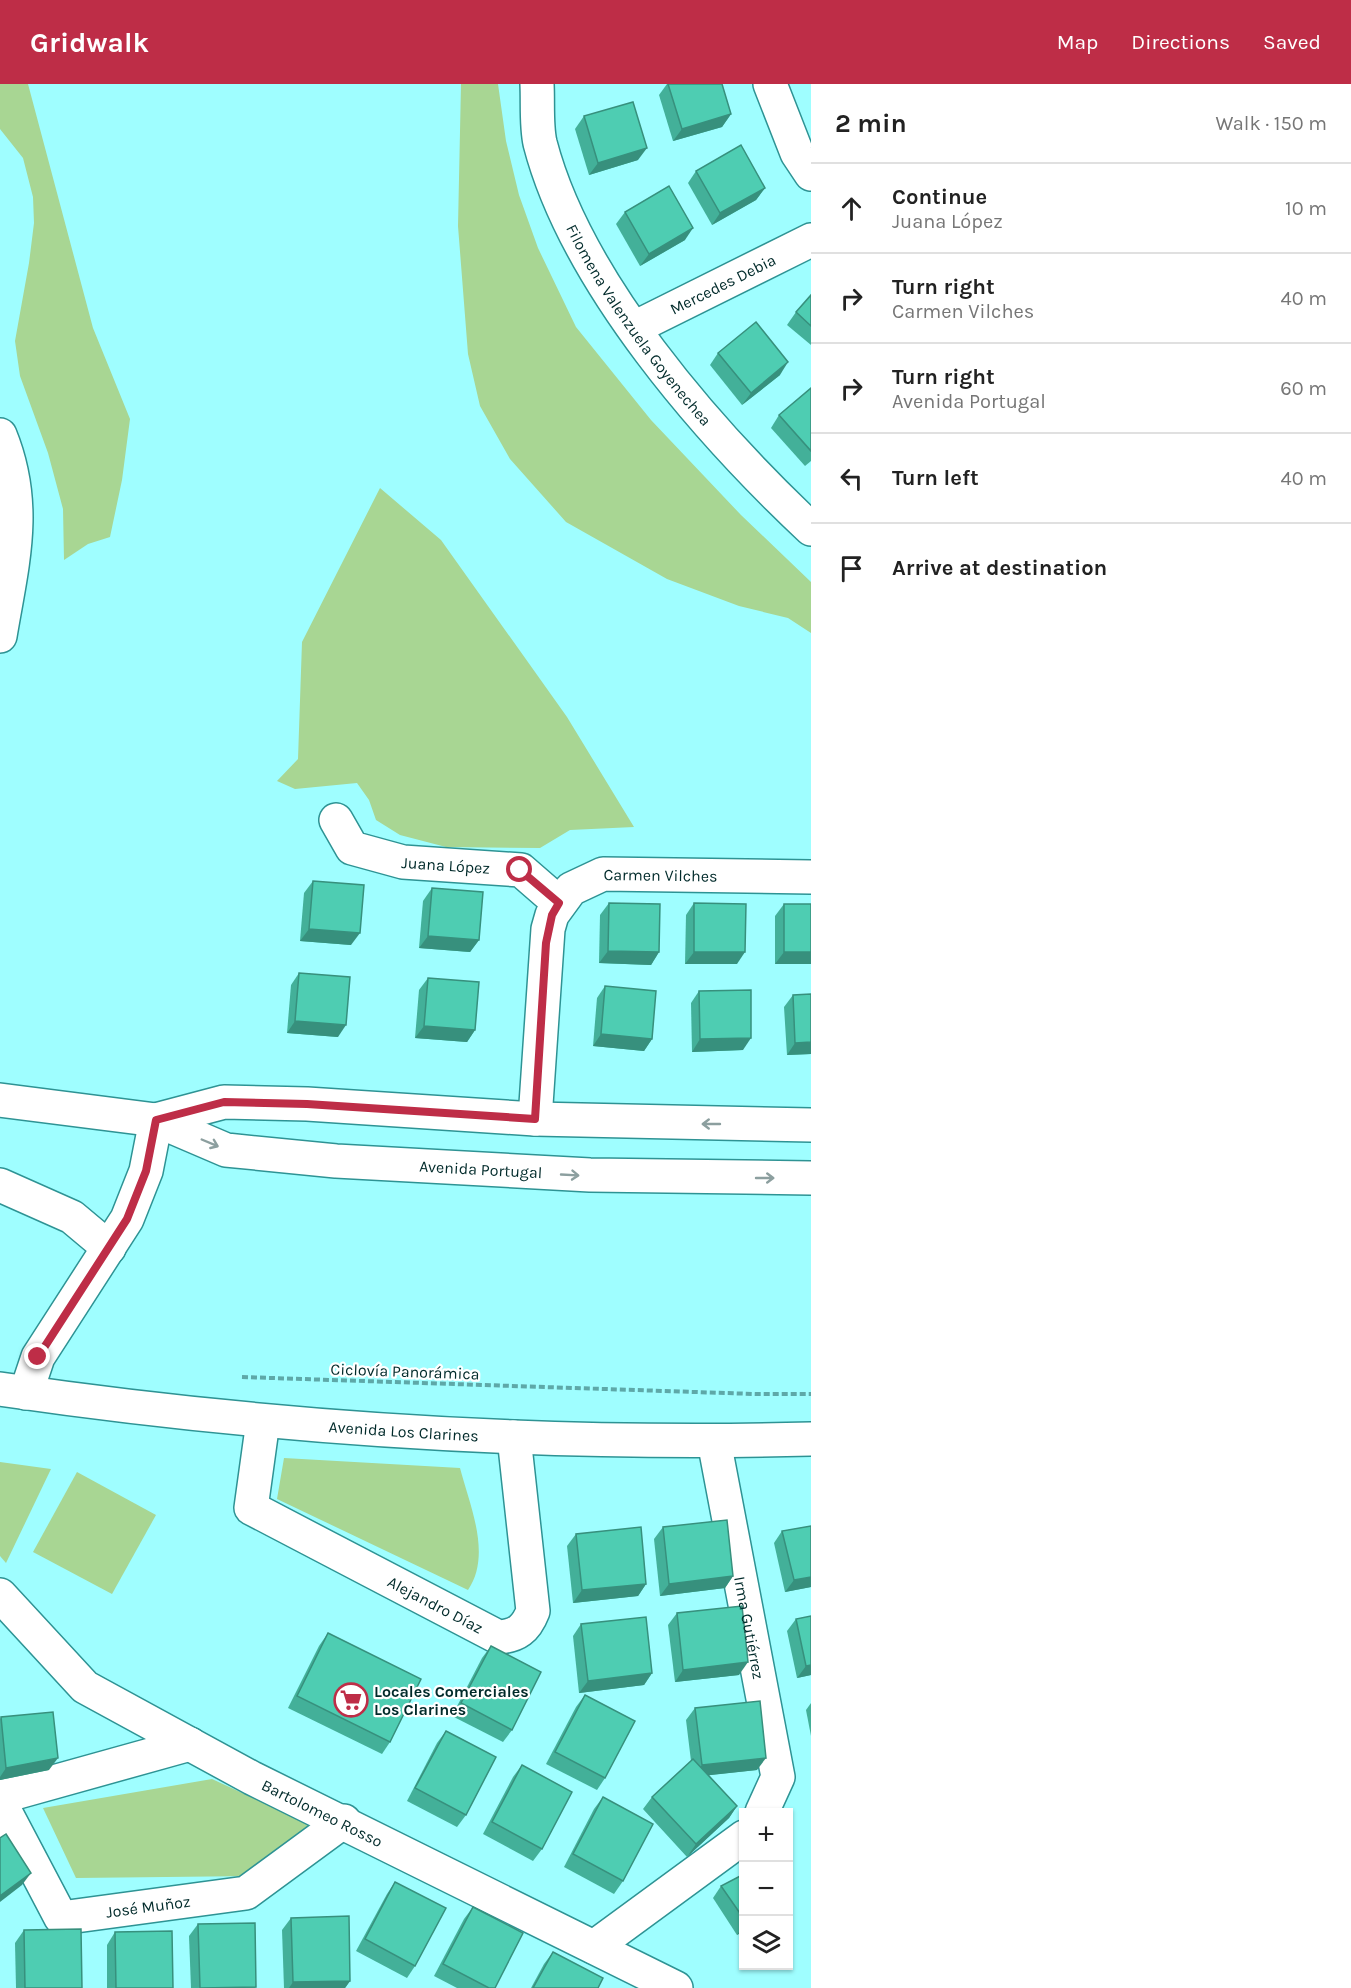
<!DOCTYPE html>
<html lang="en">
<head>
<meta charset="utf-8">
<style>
  :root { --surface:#fff; --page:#f6f6f6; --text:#222; --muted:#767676; --line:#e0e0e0; --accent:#be2d47 }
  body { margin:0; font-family:Karla,sans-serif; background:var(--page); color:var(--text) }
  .controls { position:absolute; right:18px; bottom:18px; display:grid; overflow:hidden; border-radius:0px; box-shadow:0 2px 4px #0004 }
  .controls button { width:54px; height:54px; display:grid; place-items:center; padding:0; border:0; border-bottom:2px solid var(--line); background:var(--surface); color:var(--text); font:30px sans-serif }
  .stop { position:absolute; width:18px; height:18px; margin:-14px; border:4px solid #be2d47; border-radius:50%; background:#fff }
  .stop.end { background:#be2d47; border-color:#fff; box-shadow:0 2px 6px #0008 }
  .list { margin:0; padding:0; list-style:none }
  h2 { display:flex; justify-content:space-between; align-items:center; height:78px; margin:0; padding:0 24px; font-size:26px }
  h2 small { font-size:20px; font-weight:400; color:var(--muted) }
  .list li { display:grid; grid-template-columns:39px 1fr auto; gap:18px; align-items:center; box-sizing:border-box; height:90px; padding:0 24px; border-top:2px solid var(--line) }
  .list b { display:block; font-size:22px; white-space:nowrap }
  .list p { margin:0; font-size:20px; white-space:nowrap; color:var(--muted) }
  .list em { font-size:20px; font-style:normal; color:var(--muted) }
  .icon { flex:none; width:33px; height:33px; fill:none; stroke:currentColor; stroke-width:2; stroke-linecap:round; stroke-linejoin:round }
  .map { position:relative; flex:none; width:811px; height:1904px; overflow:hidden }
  header { display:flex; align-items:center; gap:36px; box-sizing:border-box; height:84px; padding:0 30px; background:var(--accent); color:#fff }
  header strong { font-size:28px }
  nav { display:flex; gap:33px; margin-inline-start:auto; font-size:21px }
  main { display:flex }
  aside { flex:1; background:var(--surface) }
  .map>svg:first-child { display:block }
  .green { fill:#a8d693 }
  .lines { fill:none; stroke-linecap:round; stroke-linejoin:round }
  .minor-casing { stroke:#2e9394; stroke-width:36 }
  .path { stroke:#5ea8a8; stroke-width:4; stroke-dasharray:6 3; stroke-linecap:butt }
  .minor { stroke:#fff; stroke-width:33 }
  .wall { fill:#43b099 }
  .shaded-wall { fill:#37907d }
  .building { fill:#4ecdb2; stroke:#37907d; stroke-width:1.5 }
  .oneway { stroke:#8c9f9f }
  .route { stroke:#be2d47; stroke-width:8 }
  .labels { text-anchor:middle; stroke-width:4.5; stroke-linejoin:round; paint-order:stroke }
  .street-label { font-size:16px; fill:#002a2a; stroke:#fff }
  .poi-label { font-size:16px; font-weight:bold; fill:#002a2a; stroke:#fff; text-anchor:start }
</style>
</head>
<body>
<header>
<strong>Gridwalk</strong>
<nav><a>Map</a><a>Directions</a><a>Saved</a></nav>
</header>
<main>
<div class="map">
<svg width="811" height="1904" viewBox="0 0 811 1904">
  <rect width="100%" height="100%" fill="#9ffeff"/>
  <g class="green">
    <path d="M0 0H28L93 244 130 335 122 396 110 453 88 460 64 476 63 425 48 369 20 292 15 257 29 179 34 139 33 113 23 74 0 45Z"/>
    <path d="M461 0H498L506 57 519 111 538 164 576 243 651 336 741 431 811 498V549L788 534 739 522 667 495 566 438 510 375 480 322 468 270 458 142Z"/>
    <path d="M380 404 441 456 567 633 634 743 570 746 540 764 446 763 400 751 376 736 369 716 357 699 295 705 277 697 298 675 302 558Z"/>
    <path d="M284 1374 460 1384C470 1422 492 1471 468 1506L277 1415Z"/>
    <path d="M0 1378 51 1385 6 1479 0 1472Z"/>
    <path d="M77 1388 156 1431 112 1510 33 1468Z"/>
    <path d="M212 1695 314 1742 255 1792 76 1794 43 1724Z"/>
  </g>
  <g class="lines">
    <defs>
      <g id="minor">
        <path id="s1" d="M537 0C538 19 536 41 540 59 576 198 708 348 811 445"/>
        <path d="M770 0 797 69 811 90"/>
        <path id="s2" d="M634 244 811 156"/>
        <path d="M0 351C29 422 12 480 0 552"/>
        <path id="s3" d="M336 736 352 764 403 778 521 786 559 819"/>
        <path id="s4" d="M0 1016 156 1036 226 1066 336 1077 590 1091 811 1094"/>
        <path id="s5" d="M535 1035 548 845 552 831 571 805 603 790 811 793"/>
        <path d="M156 1036 224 1018 307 1020 535 1035 811 1041"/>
        <path d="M0 1101 72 1133 109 1164"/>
        <path id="s6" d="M0 1305C268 1344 540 1362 811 1355"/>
        <path d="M26 1309 38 1273 127 1135 146 1087 156 1036"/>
        <path id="s7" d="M263 1337 251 1424 498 1553C517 1552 526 1545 533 1527L514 1353"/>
        <path id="s8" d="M714 1357 778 1693 762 1728"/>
        <path id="s9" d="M0 1511 85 1603 252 1694 676 1904"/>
        <path d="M0 1713 190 1660"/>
        <path id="s10" d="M0 1718 61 1834 246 1809 344 1737"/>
        <path d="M594 1863 744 1753"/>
      </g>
    </defs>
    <use href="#minor" class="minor-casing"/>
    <path class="path" d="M242 1293 755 1310H811"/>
    <use href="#minor" class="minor"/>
  </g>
  <g class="wall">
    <path d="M667 0H722L731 30 722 43 673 57 659 11Z"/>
    <path d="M584 32 638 76 589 91 575 45Z"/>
    <path d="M696 87 765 104 756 116 712 141 688 99Z"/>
    <path d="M625 128 685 156 640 182 616 140Z"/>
    <path d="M811 211V261L787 241 796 228Z"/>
    <path d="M718 269 780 291 742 321 710 281Z"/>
    <path d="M811 304V377L805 382 771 344 779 331Z"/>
    <path d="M313 797 351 861 300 857 304 809Z"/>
    <path d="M432 804 479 856 470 868 419 864 423 817Z"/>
    <path d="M609 819 659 868 651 881 599 879 600 831Z"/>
    <path d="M694 819 737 880H685L686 831Z"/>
    <path d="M784 820 811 880H775V832Z"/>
    <path d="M299 889 338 953 287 949 291 901Z"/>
    <path d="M428 894 475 946 467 958 415 954 419 906Z"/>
    <path d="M605 902 652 955 644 967 593 962 597 914Z"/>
    <path d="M699 907 743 966 692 968 691 919Z"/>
    <path d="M793 911 811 970 787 971 784 923Z"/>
    <path d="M811 1442V1503L785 1508 774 1459 782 1447Z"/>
    <path d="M663 1443 733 1492 725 1504 660 1512 654 1455Z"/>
    <path d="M576 1450 646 1500 638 1512 573 1519 567 1462Z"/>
    <path d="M677 1529 739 1591 675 1598 668 1541Z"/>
    <path d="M796 1535 811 1591 797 1594 787 1547Z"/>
    <path d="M581 1540 652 1589 644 1601 579 1609 573 1552Z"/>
    <path d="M328 1549 390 1658 382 1670 288 1624 319 1562Z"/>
    <path d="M491 1562 512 1646 503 1658 452 1632 482 1574Z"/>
    <path d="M585 1611 605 1694 597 1706 546 1680 576 1623Z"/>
    <path d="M811 1619V1652L806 1626Z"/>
    <path d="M695 1624 757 1686 709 1691 737 1722 729 1734 687 1773 643 1725 652 1713 691 1677 686 1636Z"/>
    <path d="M1 1633 49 1686 0 1696V1635Z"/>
    <path d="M446 1647 466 1731 457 1743 407 1717 437 1659Z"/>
    <path d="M522 1681 542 1765 533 1777 483 1750 513 1693Z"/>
    <path d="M603 1713 623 1797 614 1810 564 1783 594 1725Z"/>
    <path d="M744 1790V1847L737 1851 713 1814 721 1802Z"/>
    <path d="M395 1798 415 1882 407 1894 356 1867 387 1810Z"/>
    <path d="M473 1823 495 1904H457L434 1892 464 1835Z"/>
    <path d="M291 1834 350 1897 345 1904H284L282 1846Z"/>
    <path d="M198 1840 256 1904H191L189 1852Z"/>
    <path d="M24 1846 82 1904H16L15 1859Z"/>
    <path d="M115 1848 173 1904H107V1861Z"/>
    <path d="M553 1868 598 1904H531L544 1880Z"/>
  </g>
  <g class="shaded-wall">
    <path d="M731 30 722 43 673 57 682 45Z"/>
    <path d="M647 64 638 76 589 91 598 79Z"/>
    <path d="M765 104 756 116 712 141 720 129Z"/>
    <path d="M693 144 685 156 640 182 649 170Z"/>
    <path d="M788 278 780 291 742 321 751 309Z"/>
    <path d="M309 845 360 849 351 861 300 857Z"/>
    <path d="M428 852 479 856 470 868 419 864Z"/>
    <path d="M608 867 659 868 651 881 599 879Z"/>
    <path d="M694 868H745L737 880H685Z"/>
    <path d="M784 868H811V880H775Z"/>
    <path d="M295 937 346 941 338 953 287 949Z"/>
    <path d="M424 942 475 946 467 958 415 954Z"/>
    <path d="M601 950 652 955 644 967 593 962Z"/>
    <path d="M751 954 743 966 692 968 700 955Z"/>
    <path d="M811 958V970L787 971 795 959Z"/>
    <path d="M733 1492 725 1504 660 1512 669 1500Z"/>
    <path d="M811 1493V1503L785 1508 794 1496Z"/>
    <path d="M646 1500 638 1512 573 1519 582 1506Z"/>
    <path d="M748 1578 739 1591 675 1598 683 1586Z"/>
    <path d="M811 1581V1591L797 1594 806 1582Z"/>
    <path d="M652 1589 644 1601 579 1609 588 1597Z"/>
    <path d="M58 1674 49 1686 0 1696V1693L6 1684Z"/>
    <path d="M766 1674 757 1686 693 1693 702 1681Z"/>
    <path d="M737 1722 729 1734 687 1773 696 1760Z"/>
    <path d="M31 1789 22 1801 0 1818V1812Z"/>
    <path d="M744 1841V1847L737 1851Z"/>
    <path d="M350 1897 345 1904H289L293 1898Z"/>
  </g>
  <g class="building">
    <path d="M668 0H722L731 30 682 45Z"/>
    <path d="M633 18 647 64 598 79 584 32Z"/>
    <path d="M741 61 765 104 720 129 696 87Z"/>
    <path d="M669 102 693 144 649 170 625 128Z"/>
    <path d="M811 211V242L796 228Z"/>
    <path d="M756 238 788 278 751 309 718 269Z"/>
    <path d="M811 304V367L779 331Z"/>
    <path d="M313 797 364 801 360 849 309 845Z"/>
    <path d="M432 804 483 808 479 856 428 852Z"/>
    <path d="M609 819 660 820 659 868 608 867Z"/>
    <path d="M694 819 746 820 745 868H694Z"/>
    <rect x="784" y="820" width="27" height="48"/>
    <path d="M299 889 350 893 346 941 295 937Z"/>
    <path d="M428 894 479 898 475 946 424 942Z"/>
    <path d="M605 902 656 907 652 955 601 950Z"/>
    <path d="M751 906V954L700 955 699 907Z"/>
    <path d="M811 910V958L795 959 793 911Z"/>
    <path d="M727 1436 733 1492 669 1500 663 1443Z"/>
    <path d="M811 1442V1493L794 1496 782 1447Z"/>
    <path d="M641 1443 646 1500 582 1506 576 1450Z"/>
    <path d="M742 1522 748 1578 683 1586 677 1529Z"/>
    <path d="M811 1532V1581L806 1582 796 1535Z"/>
    <path d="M646 1533 652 1589 588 1597 581 1540Z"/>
    <path d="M328 1549 421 1595 390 1658 297 1612Z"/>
    <path d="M491 1562 541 1588 512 1646 461 1619Z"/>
    <path d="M585 1611 635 1637 605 1694 555 1668Z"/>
    <path d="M760 1617 766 1674 702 1681 695 1624Z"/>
    <path d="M53 1628 58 1674 6 1684 1 1633Z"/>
    <path d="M446 1647 496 1673 466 1731 415 1704Z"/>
    <path d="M693 1675 737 1722 696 1760 652 1713Z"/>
    <path d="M522 1681 572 1708 542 1765 492 1738Z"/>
    <path d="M603 1713 653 1740 623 1797 573 1770Z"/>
    <path d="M6 1750 31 1789 0 1812V1754Z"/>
    <path d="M744 1790V1835L721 1802Z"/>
    <path d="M395 1798 446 1824 415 1882 365 1855Z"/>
    <path d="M473 1823 523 1849 495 1904H489L443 1880Z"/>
    <path d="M349 1832 350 1897 293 1898 291 1834Z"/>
    <path d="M255 1839 256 1903 200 1904 198 1840Z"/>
    <path d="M81 1845 82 1904H25L24 1846Z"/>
    <path d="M172 1847 173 1904H116L115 1848Z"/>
    <path d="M553 1868 603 1894 598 1904H533Z"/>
  </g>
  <defs><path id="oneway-shaft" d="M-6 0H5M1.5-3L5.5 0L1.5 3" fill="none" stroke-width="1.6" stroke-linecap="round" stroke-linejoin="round" transform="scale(1.5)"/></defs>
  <g class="oneway">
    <use href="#oneway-shaft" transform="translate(711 1040) rotate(-180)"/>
    <use href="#oneway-shaft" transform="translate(210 1059) rotate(23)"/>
    <use href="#oneway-shaft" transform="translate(570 1091) rotate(3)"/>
    <use href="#oneway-shaft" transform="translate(765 1094)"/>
  </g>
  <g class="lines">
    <path class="route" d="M38 1273 127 1135 146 1087 156 1036 224 1018 307 1020 535 1035 546 859 552 831 559 819 520 786"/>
  </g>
  <defs>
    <symbol id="supermarket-ring" viewBox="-11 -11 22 22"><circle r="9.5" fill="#fff" stroke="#be2d47" stroke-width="1.5"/><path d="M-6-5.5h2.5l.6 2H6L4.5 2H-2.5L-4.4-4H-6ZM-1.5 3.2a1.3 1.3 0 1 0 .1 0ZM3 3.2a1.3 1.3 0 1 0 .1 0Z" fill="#be2d47"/></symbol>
  </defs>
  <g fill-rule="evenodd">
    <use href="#supermarket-ring" x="332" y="1597" width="38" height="38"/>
  </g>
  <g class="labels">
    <g class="street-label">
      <text dy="6" stroke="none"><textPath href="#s2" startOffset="99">Mercedes Debia</textPath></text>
      <text dy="6" stroke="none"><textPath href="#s1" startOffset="268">Filomena Valenzuela Goyenechea</textPath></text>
      <text dy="6" stroke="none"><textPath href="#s3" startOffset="128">Juana López</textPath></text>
      <text dy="6" stroke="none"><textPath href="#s5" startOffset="330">Carmen Vilches</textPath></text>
      <text dy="6" stroke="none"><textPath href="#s4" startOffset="489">Avenida Portugal</textPath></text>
      <text transform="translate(405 1287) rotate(2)" y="6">Ciclovía Panorámica</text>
      <text dy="6" stroke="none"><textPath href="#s6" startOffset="406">Avenida Los Clarines</textPath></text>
      <text dy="6" stroke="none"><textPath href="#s7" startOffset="296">Alejandro Díaz</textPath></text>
      <text dy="6" stroke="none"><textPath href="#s8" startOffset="190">Irma Gutiérrez</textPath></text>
      <text dy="6" stroke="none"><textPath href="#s9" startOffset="394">Bartolomeo Rosso</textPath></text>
      <text dy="6" stroke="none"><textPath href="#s10" startOffset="219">José Muñoz</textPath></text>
    </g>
    <g class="poi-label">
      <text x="374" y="1613">Locales Comerciales<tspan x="374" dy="18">Los Clarines</tspan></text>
    </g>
  </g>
</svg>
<div class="controls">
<button>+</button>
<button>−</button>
<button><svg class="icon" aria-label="layers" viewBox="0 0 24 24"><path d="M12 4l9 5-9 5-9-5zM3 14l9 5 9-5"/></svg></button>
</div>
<div class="stop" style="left:520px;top:786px"></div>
<div class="stop end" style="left:38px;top:1273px"></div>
</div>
<aside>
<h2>2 min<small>Walk · 150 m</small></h2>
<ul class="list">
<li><svg class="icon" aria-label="ahead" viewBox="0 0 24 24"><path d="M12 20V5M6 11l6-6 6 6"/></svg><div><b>Continue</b><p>Juana López</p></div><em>10 m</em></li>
<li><svg class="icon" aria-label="right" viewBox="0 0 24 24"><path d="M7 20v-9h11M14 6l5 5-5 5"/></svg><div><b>Turn right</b><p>Carmen Vilches</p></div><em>40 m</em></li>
<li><svg class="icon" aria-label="right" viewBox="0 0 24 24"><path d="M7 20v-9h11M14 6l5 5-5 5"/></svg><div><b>Turn right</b><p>Avenida Portugal</p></div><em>60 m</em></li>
<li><svg class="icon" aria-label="left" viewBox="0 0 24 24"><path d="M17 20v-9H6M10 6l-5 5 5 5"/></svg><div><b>Turn left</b></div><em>40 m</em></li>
<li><svg class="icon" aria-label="arrive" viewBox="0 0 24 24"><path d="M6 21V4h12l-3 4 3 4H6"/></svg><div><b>Arrive at destination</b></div></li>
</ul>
</aside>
</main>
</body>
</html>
